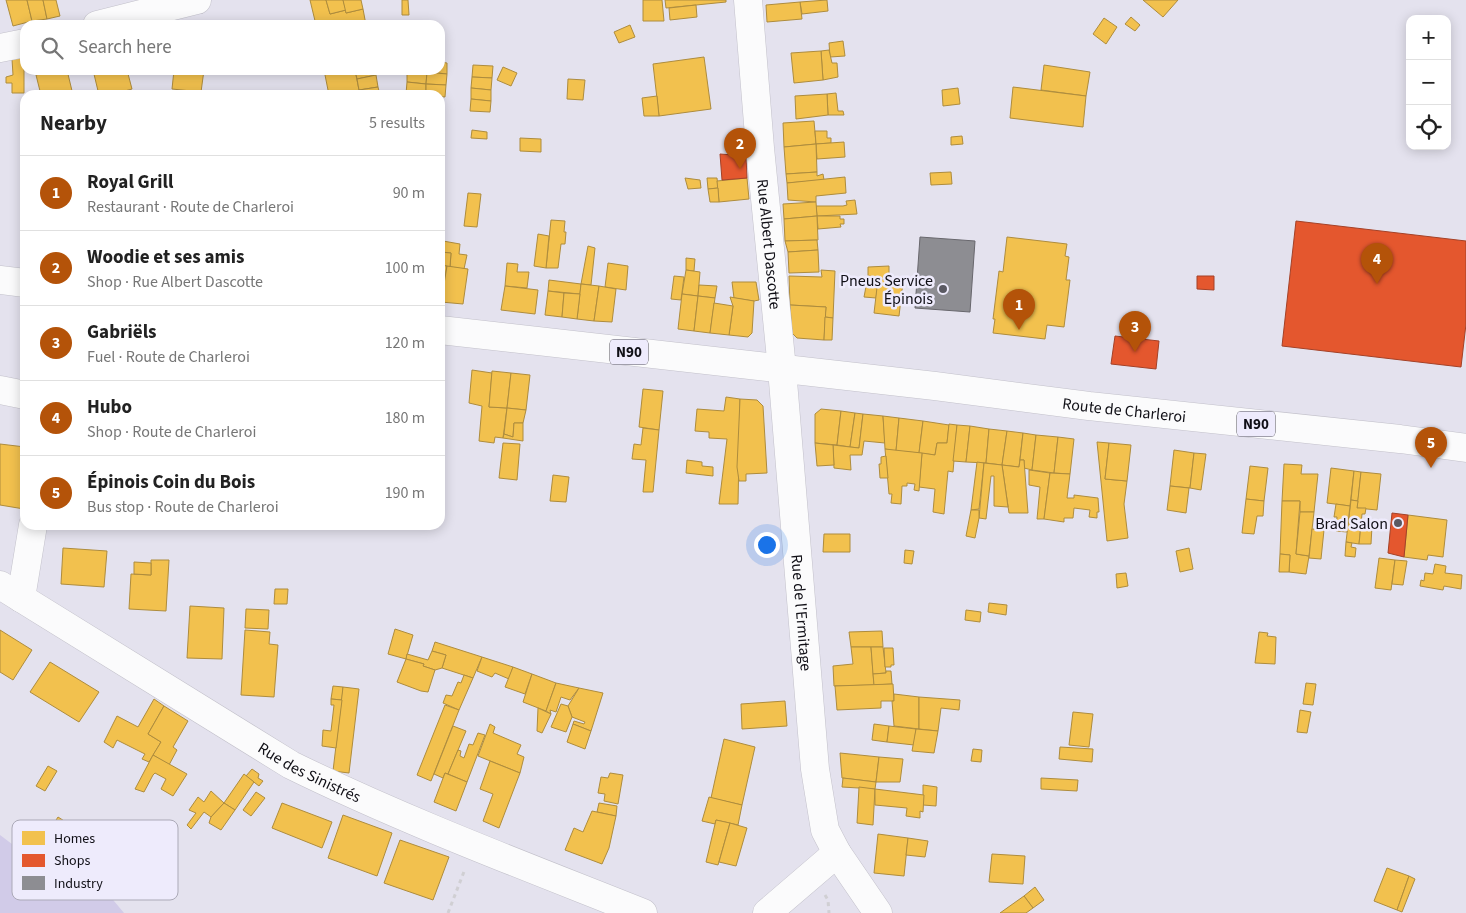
<!DOCTYPE html>
<html lang="en">
<head>
<meta charset="utf-8">
<style>
  :root { --surface:#fff; --page:#f6f6f6; --text:#222; --muted:#767676; --line:#e0e0e0; --accent:#b45309 }
  body { margin:0; font-family:"Source Sans 3",sans-serif; background:var(--page); color:var(--text) }
  .controls { position:absolute; right:15px; top:15px; display:grid; overflow:hidden; border-radius:10px; box-shadow:0 2px 12px #0003 }
  .controls button { width:45px; height:45px; display:grid; place-items:center; padding:0; border:0; border-bottom:1px solid var(--line); background:var(--surface); color:var(--text); font:25px sans-serif }
  .you { position:absolute; left:766px; top:544px; width:18px; height:18px; margin:-12px; border:4px solid #fff; border-radius:50%; background:#1a73e8; box-shadow:0 0 0 8px #1a73e833 }
  .badge { display:grid; place-items:center; width:32px; height:32px; border-radius:50%; background:var(--accent); color:#fff; font-size:16px; font-weight:700 }
  .pin { position:absolute; translate:-50% -41px; filter:drop-shadow(0 1px 2px #0008) }
  .pin::after { content:''; position:absolute; top:26px; width:18px; height:15px; background:inherit; clip-path:polygon(0 0,100% 0,50% 100%) }
  .list { margin:0; padding:0; list-style:none }
  h2 { display:flex; justify-content:space-between; align-items:center; height:65px; margin:0; padding:0 20px; font-size:21px }
  h2 small { font-size:16px; font-weight:400; color:var(--muted) }
  .list li { display:grid; grid-template-columns:32px 1fr auto; gap:15px; align-items:center; box-sizing:border-box; height:75px; padding:0 20px; border-top:1px solid var(--line) }
  .list b { display:block; font-size:19px; white-space:nowrap }
  .list p { margin:0; font-size:16px; white-space:nowrap; color:var(--muted) }
  .list em { font-size:16px; font-style:normal; color:var(--muted) }
  .icon { flex:none; width:28px; height:28px; fill:none; stroke:currentColor; stroke-width:2; stroke-linecap:round; stroke-linejoin:round }
  .map { position:relative; flex:none; width:1466px; height:913px; overflow:hidden }
  .search { position:absolute; background:var(--surface); box-shadow:0 2px 12px #0003; left:20px; top:20px; width:425px; height:55px; display:flex; align-items:center; gap:12px; box-sizing:border-box; padding:0 18px; border-radius:15px; color:var(--muted); font-size:19px }
  .panel { position:absolute; background:var(--surface); box-shadow:0 2px 12px #0003; left:20px; top:90px; width:425px; height:440px; border-radius:15px }
  .map>svg:first-child { display:block }
  .green { fill:#d1cbe8 }
  .homes { fill:#f2c14e; stroke:#ae8c3d }
  .shops { fill:#e4572e; stroke:#a44127 }
  .industry { fill:#8d8d92; stroke:#68676d }
  .lines { fill:none; stroke-linecap:round; stroke-linejoin:round }
  .minor-casing { stroke:#c2c0ca; stroke-width:29 }
  .major-casing { stroke:#c2c0ca; stroke-width:29 }
  .path { stroke:#d0cfd3; stroke-width:3; stroke-dasharray:4 4; stroke-linecap:butt }
  .minor { stroke:#fbfbfc; stroke-width:28 }
  .major { stroke:#fbfbfc; stroke-width:28 }
  .poi-dot { fill:#5a5962; stroke:#eeebfc; stroke-width:2 }
  .labels { text-anchor:middle; stroke-width:5; stroke-linejoin:round; paint-order:stroke }
  .shield { fill:#eeebfc; stroke:#53515b; stroke-width:1 }
  .shield-label { font-size:15px; font-weight:bold; fill:#100f16 }
  .street-label { font-size:16px; fill:#100f16; stroke:#eeebfc }
  .poi-label { font-size:16px; fill:#100f16; stroke:#eeebfc; text-anchor:end }
  .key { fill:#eeebfc; stroke:#aba9b7; stroke-width:1 }
  .key-label { font-size:14px; fill:#100f16 }
</style>
</head>
<body>
<div class="map">
<svg width="1466" height="913" viewBox="0 0 1466 913">
  <rect width="100%" height="100%" fill="#e4e2ee"/>
  <path class="green" d="M0 835 49 872 99 883 124 913H0Z"/>
  <g class="homes">
    <path d="M6 0H27L32 21 13 26Z"/>
    <path d="M27 0H43L47 19 32 21Z"/>
    <path d="M43 0H56L60 16 47 19Z"/>
    <path d="M310 0H326L330 14 346 10V13L363 9 366 25H316Z"/>
    <path d="M326 0H343L346 10 330 14Z"/>
    <path d="M343 0H361L363 9 346 13Z"/>
    <path d="M402 0H408L409 15H402Z"/>
    <path d="M643 0H662L664 21H643Z"/>
    <path d="M665 0H726V2L666 8Z"/>
    <path d="M827 0 828 11 802 14 800 2Z"/>
    <path d="M1143 0H1178L1163 17Z"/>
    <path d="M800 2 802 19 767 22 766 5Z"/>
    <path d="M696 5 697 17 670 20 669 8Z"/>
    <path d="M1131 17 1140 25 1135 31 1125 24Z"/>
    <path d="M1104 18 1117 27 1106 44 1093 34Z"/>
    <path d="M630 25 635 37 619 43 614 32Z"/>
    <path d="M843 41 845 56 830 57 829 43Z"/>
    <path d="M829 50 832 63H837L838 77 823 80 821 51Z"/>
    <path d="M821 51 823 80 794 83 791 53Z"/>
    <path d="M24 56V93H12V83H6V77L13 75 12 59Z"/>
    <path d="M704 57 711 109 659 116 653 64Z"/>
    <path d="M440 62 447 63V74L427 72V70H440Z"/>
    <path d="M473 65 493 66 492 78 472 77Z"/>
    <path d="M1044 65 1090 72 1086 96 1041 90Z"/>
    <path d="M503 67 517 73 511 86 497 80Z"/>
    <path d="M56 70H67L73 95H41L36 75Z"/>
    <path d="M93 70H127L132 89 110 95H99Z"/>
    <path d="M174 70H204L201 92 172 89Z"/>
    <path d="M324 70H355L360 95H329Z"/>
    <path d="M355 70H375L376 75 357 79Z"/>
    <path d="M407 71 427 72 426 84 407 82Z"/>
    <path d="M427 72 447 74 446 85 426 84Z"/>
    <path d="M376 75 378 87 359 90 357 79Z"/>
    <path d="M472 77 492 78 491 90 471 88Z"/>
    <path d="M568 79 585 80 583 100 567 99Z"/>
    <path d="M407 82 426 84V95L406 94Z"/>
    <path d="M426 84 446 85 445 97 426 95Z"/>
    <path d="M378 87 380 95H360L359 90Z"/>
    <path d="M1013 87 1086 96 1083 127 1010 118Z"/>
    <path d="M471 88 491 90V101L471 99Z"/>
    <path d="M958 88 960 104 943 106 942 90Z"/>
    <path d="M836 93 838 111H843L844 115H828L827 94Z"/>
    <path d="M827 94 828 115 796 119 795 96Z"/>
    <path d="M657 96 659 116H644L642 98Z"/>
    <path d="M471 99 491 101 490 112 470 111Z"/>
    <path d="M814 121 816 144 784 147 783 123Z"/>
    <path d="M472 130 487 132V139L471 138Z"/>
    <path d="M815 131H827V138H831V143L816 144Z"/>
    <path d="M962 136 963 144 951 145V137Z"/>
    <path d="M520 138 541 139V152L520 151Z"/>
    <path d="M844 142 845 157 817 159 816 144Z"/>
    <path d="M816 144 817 172 786 174 784 147Z"/>
    <path d="M817 172V176L823 174 824 180 787 183 786 174Z"/>
    <path d="M951 172 952 184 931 185 930 173Z"/>
    <path d="M845 177 846 193 816 196V202L788 200 787 183Z"/>
    <path d="M685 178 700 180 701 188 688 189Z"/>
    <path d="M707 178H717L718 188 708 189Z"/>
    <path d="M747 178 749 199 719 202 717 181Z"/>
    <path d="M718 188 719 202H710L708 189Z"/>
    <path d="M468 193 481 194 477 227 464 226Z"/>
    <path d="M855 200 857 214 817 216 816 206H843L847 205 846 201Z"/>
    <path d="M816 202 817 216 784 219 783 204Z"/>
    <path d="M817 216H840V219H844V224H840L841 227 818 229Z"/>
    <path d="M817 216 818 240 785 241 784 219Z"/>
    <path d="M551 220 565 221 564 232H566L565 244H561L558 268H546Z"/>
    <path d="M538 234 549 236 546 268 534 266Z"/>
    <path d="M1007 237 1067 244 1065 256 1069 257 1066 280H1070L1064 327 1047 325 1045 339 993 333 995 319H993L999 271 1003 272Z"/>
    <path d="M817 240 818 250 788 252 785 241Z"/>
    <path d="M443 241 460 244 459 254 467 255 464 269 450 267 451 253 442 252Z"/>
    <path d="M588 246 595 248 591 285 581 284Z"/>
    <path d="M818 250 819 272 789 273 788 252Z"/>
    <path d="M440 252 451 253 450 267 440 265Z"/>
    <path d="M686 258 695 259 694 271 686 270Z"/>
    <path d="M507 263 518 264 517 272H529L527 288 505 286Z"/>
    <path d="M608 263 628 266 626 290 605 287Z"/>
    <path d="M440 265 447 266 441 302H440Z"/>
    <path d="M447 266 468 269 463 304 441 302Z"/>
    <path d="M889 266V280L868 276V267Z"/>
    <path d="M686 270 700 272 698 296 682 294Z"/>
    <path d="M821 270 835 271 833 318 825 317 826 307 790 305 789 276 822 277Z"/>
    <path d="M674 276 684 277 681 300 671 299Z"/>
    <path d="M868 276 879 277 876 298 864 297Z"/>
    <path d="M878 279 903 282 899 316 874 313Z"/>
    <path d="M549 280 581 284 580 294 548 291Z"/>
    <path d="M732 282H756L759 300 754 301 734 298Z"/>
    <path d="M581 284 599 286 594 321 577 319Z"/>
    <path d="M699 285 717 286 715 298 698 296Z"/>
    <path d="M505 286 538 290 535 314 501 310Z"/>
    <path d="M599 286 616 289 612 322 594 321Z"/>
    <path d="M548 291 564 293 562 317 545 315Z"/>
    <path d="M564 293 580 294 577 319 562 317Z"/>
    <path d="M682 294 698 296 694 331 678 329Z"/>
    <path d="M698 296 715 298 710 333 694 331Z"/>
    <path d="M730 297 754 301 752 333 748 337 729 335 733 306Z"/>
    <path d="M714 303 733 306 729 335 710 333Z"/>
    <path d="M790 305 826 307 824 340 797 338 792 333Z"/>
    <path d="M825 317 833 318 832 340H824Z"/>
    <path d="M472 370 492 373 489 407 507 408 503 438 495 437 494 443 479 441 482 406 469 403Z"/>
    <path d="M492 371 511 373 507 408 489 407Z"/>
    <path d="M511 373 530 375 526 410 507 408Z"/>
    <path d="M643 389 663 391 659 430 639 427Z"/>
    <path d="M726 397 740 399 738 504H719L727 439 709 438V432L695 431 697 409 724 411Z"/>
    <path d="M740 399 757 400 763 406 767 473 746 474V481H739L737 467Z"/>
    <path d="M507 408 526 410 523 423H514L513 437 504 434Z"/>
    <path d="M821 409 841 411 837 445 815 443V414Z"/>
    <path d="M841 411 855 413 850 447 837 445Z"/>
    <path d="M855 413 863 414 859 448 850 447Z"/>
    <path d="M863 414 883 416 885 443 864 441 862 455H850L851 470 834 468 833 445 859 448Z"/>
    <path d="M883 416 899 418 896 451 885 449Z"/>
    <path d="M899 418 923 421 919 453 896 451Z"/>
    <path d="M923 421 949 425 947 443H937L935 455 919 453Z"/>
    <path d="M514 423H523V441L503 438 504 434 513 437Z"/>
    <path d="M949 424 957 425 953 472 948 471 944 514 933 512 935 489 919 487 922 453 935 455 937 443H947Z"/>
    <path d="M957 425 970 426 966 462 953 461Z"/>
    <path d="M970 426 989 429 986 463 966 462Z"/>
    <path d="M643 428 659 430 653 492H643L646 460 632 459 634 444 641 445Z"/>
    <path d="M989 429 1007 431 1002 465 986 463Z"/>
    <path d="M1007 431 1023 433 1019 467 1002 465Z"/>
    <path d="M1023 433 1036 435 1032 470 1024 468V460H1020Z"/>
    <path d="M1036 435 1058 437 1054 473 1032 470Z"/>
    <path d="M1058 437 1074 439 1070 474 1054 473Z"/>
    <path d="M1097 442 1109 443 1105 479 1127 481 1124 504 1128 538 1107 541Z"/>
    <path d="M503 443 520 444 517 480 499 478Z"/>
    <path d="M815 443 833 445 834 465 817 466Z"/>
    <path d="M1109 443 1131 445 1127 481 1105 479Z"/>
    <path d="M0 444 25 447 24 509 0 505Z"/>
    <path d="M885 449 922 453 919 491 914 490 915 484 907 483V486H902L901 504 891 503 892 494H889Z"/>
    <path d="M1174 450 1194 453 1190 488 1170 486Z"/>
    <path d="M1194 453 1206 454 1201 490 1190 488Z"/>
    <path d="M886 456 888 478H880L879 464H881V457Z"/>
    <path d="M687 460 702 462V466L713 467V476L686 473Z"/>
    <path d="M1020 460H1024L1028 513H1009L1002 465 1019 467Z"/>
    <path d="M977 462 984 463 979 509 971 510Z"/>
    <path d="M984 463 1002 465 1008 507 994 506V476H991L986 519 979 518Z"/>
    <path d="M1284 464 1302 465 1301 474H1318L1314 512H1300V501H1282Z"/>
    <path d="M1250 466 1268 468 1264 501 1246 499Z"/>
    <path d="M1331 468 1354 471 1350 506 1327 503Z"/>
    <path d="M1029 470 1050 473 1044 519H1037L1040 487 1029 485Z"/>
    <path d="M1354 471 1361 472 1358 501 1351 500Z"/>
    <path d="M1361 472 1381 474 1377 510 1357 508Z"/>
    <path d="M1050 473 1070 474 1067 498H1074V495L1098 498 1099 512H1097V518L1089 517 1090 510 1074 508 1073 518H1064V522L1044 519Z"/>
    <path d="M553 475 569 477 566 502 550 501Z"/>
    <path d="M1170 486 1189 488 1186 513 1167 510Z"/>
    <path d="M1246 499 1264 501 1263 516H1257L1254 534 1242 533Z"/>
    <path d="M1351 500 1358 501 1357 508H1366L1365 514H1362L1359 544 1346 542Z"/>
    <path d="M1282 501H1300L1296 554 1309 556 1306 574 1289 572 1290 555 1280 554Z"/>
    <path d="M1336 504 1350 506 1347 532 1336 531 1337 517H1334Z"/>
    <path d="M971 510H979V518L975 538 966 536Z"/>
    <path d="M1300 512H1314L1309 556 1296 554Z"/>
    <path d="M1408 515 1447 520 1443 557 1428 555 1427 560 1404 557Z"/>
    <path d="M1361 525 1372 526 1371 544H1359Z"/>
    <path d="M1312 529 1324 530 1321 559 1309 558Z"/>
    <path d="M824 534H850V552H823Z"/>
    <path d="M1346 542 1352 543 1351 547 1356 548 1355 557 1345 556Z"/>
    <path d="M63 548 107 551 104 587 61 584Z"/>
    <path d="M1189 548 1193 569 1180 572 1176 551Z"/>
    <path d="M905 550 914 551 912 564 904 563Z"/>
    <path d="M1280 554 1290 555 1289 572H1279Z"/>
    <path d="M1379 558 1395 560 1391 590 1375 588Z"/>
    <path d="M151 560H169L166 611 129 609 131 574 151 575Z"/>
    <path d="M1395 560 1407 561 1403 585 1392 584Z"/>
    <path d="M134 562 151 563V575L134 574Z"/>
    <path d="M1435 564 1446 566 1445 573 1462 575 1461 589 1444 586 1443 590 1420 586 1421 580 1424 581 1425 573 1433 574Z"/>
    <path d="M1126 573 1128 586 1117 588 1116 574Z"/>
    <path d="M275 589H288L287 604H274Z"/>
    <path d="M989 603 1007 605 1006 615 988 612Z"/>
    <path d="M190 606 224 608 222 659 187 658Z"/>
    <path d="M246 609 269 610 268 629 245 628Z"/>
    <path d="M966 610 981 612 980 622 965 620Z"/>
    <path d="M395 629 413 635 406 659 388 654Z"/>
    <path d="M0 630 32 650 13 680 0 672Z"/>
    <path d="M245 630 270 632 269 644 278 645 274 697 241 695Z"/>
    <path d="M882 631 883 647H851L849 632Z"/>
    <path d="M1259 632 1268 633 1267 636 1276 637 1275 664 1255 663Z"/>
    <path d="M435 642 482 657 473 678 442 668 446 655 432 651Z"/>
    <path d="M851 647H871L874 685 834 686 833 666 853 664Z"/>
    <path d="M871 647H883L886 673 873 674Z"/>
    <path d="M884 648H893L894 665H891V667H885Z"/>
    <path d="M432 651 446 655 442 668 435 670 423 666 424 664 406 659 407 654 428 660Z"/>
    <path d="M482 657 513 667 509 679 495 673 492 677 477 671Z"/>
    <path d="M406 659 424 664 423 666 435 670 428 692 421 691 397 682Z"/>
    <path d="M50 662 99 692 79 722 30 692Z"/>
    <path d="M513 667 532 674 525 694 505 687Z"/>
    <path d="M886 671H891L892 684 874 685 873 674 886 673Z"/>
    <path d="M532 674 556 683 546 711 523 702Z"/>
    <path d="M464 675 473 678 459 710 443 703 446 695 452 696 458 682 461 683Z"/>
    <path d="M556 683 579 688 570 700 561 697 556 712 550 710 551 714 546 711Z"/>
    <path d="M1306 683 1316 684 1313 705 1303 704Z"/>
    <path d="M892 684H893L894 701H881V708L837 710 835 686Z"/>
    <path d="M333 686 343 687 342 700 331 699Z"/>
    <path d="M343 687 359 689 349 773 333 771Z"/>
    <path d="M579 688 603 693 591 731 573 724 574 721 584 724 585 722 572 717 568 706Z"/>
    <path d="M894 694 919 697V729L894 726 892 701H894Z"/>
    <path d="M919 697 960 700 959 710 941 708 938 731 919 729Z"/>
    <path d="M154 699 164 706 148 734 161 742 149 762 142 759 145 754 117 740 113 748 104 742 117 716 138 727Z"/>
    <path d="M331 699 342 700 336 748 322 746 323 730 331 731 334 705H331Z"/>
    <path d="M785 701 787 726 742 729 741 704Z"/>
    <path d="M561 704 568 706 572 717 566 732 551 727Z"/>
    <path d="M445 705 459 710 431 781 417 775Z"/>
    <path d="M164 706 188 721 173 747 177 750 169 765 153 755 161 742 148 734Z"/>
    <path d="M538 708 551 714 542 733 537 731Z"/>
    <path d="M1300 710 1311 712 1307 733 1297 732Z"/>
    <path d="M1073 712 1093 714 1089 747 1069 745Z"/>
    <path d="M490 724 495 727 493 733 521 745 517 754 524 757 520 773 478 756Z"/>
    <path d="M573 724 591 731 585 749 567 742Z"/>
    <path d="M874 724 889 726 887 742 872 740Z"/>
    <path d="M453 726 466 731 448 774 445 773 443 778 434 774Z"/>
    <path d="M889 726 916 729 914 745 887 742Z"/>
    <path d="M916 729 938 731 934 753 912 751Z"/>
    <path d="M478 733 485 735 467 782 448 774 458 750 461 751 460 756 464 758 469 744 473 745Z"/>
    <path d="M724 739 755 747 742 805 711 798Z"/>
    <path d="M1060 747 1093 749 1092 762 1059 759Z"/>
    <path d="M973 749 982 750 981 762 971 761Z"/>
    <path d="M840 753 879 757 876 782 842 778Z"/>
    <path d="M153 755 187 774 173 796 161 789 166 779 155 773 153 775 144 792 135 789Z"/>
    <path d="M879 757 903 759 900 782H876Z"/>
    <path d="M490 761 520 773 499 828 483 821 493 794 480 789Z"/>
    <path d="M48 766 57 771 45 791 36 786Z"/>
    <path d="M252 769 259 774 258 778 263 781 259 786 246 776Z"/>
    <path d="M445 773 467 782 456 811 434 802Z"/>
    <path d="M610 773 623 775 618 804 604 801 605 794 598 793 601 777 608 778Z"/>
    <path d="M244 774 254 782 235 810 224 803Z"/>
    <path d="M843 778 876 782 875 789 842 787Z"/>
    <path d="M1041 778 1078 780 1077 791 1041 789Z"/>
    <path d="M923 785 937 787 936 806 923 805Z"/>
    <path d="M859 787 875 789 873 825 857 823Z"/>
    <path d="M875 789 924 795 923 812 920 811V818L906 816 907 808 875 805Z"/>
    <path d="M211 791 224 803 211 817 204 812 191 829 187 825 196 813 189 810 198 797 204 802Z"/>
    <path d="M256 792 265 798 251 816 243 810Z"/>
    <path d="M709 797 742 805 738 825 716 820 715 824 702 821Z"/>
    <path d="M224 803 235 810 221 830 209 823 211 817Z"/>
    <path d="M282 803 332 822 322 848 272 828Z"/>
    <path d="M599 803 617 806 616 816 597 812Z"/>
    <path d="M592 811 616 816 609 848 602 864 565 850 574 828 583 832Z"/>
    <path d="M343 815 392 833 377 876 328 858Z"/>
    <path d="M58 817 69 824 60 838 49 831Z"/>
    <path d="M716 820 730 823 718 865 706 862Z"/>
    <path d="M730 823 747 828 736 866 719 862Z"/>
    <path d="M878 834 908 838 904 876 874 873Z"/>
    <path d="M908 838 928 841 925 857 906 855Z"/>
    <path d="M400 840 449 857 433 900 384 883Z"/>
    <path d="M992 854 1025 856 1023 884 989 882Z"/>
    <path d="M1387 868 1409 876 1397 910 1374 901Z"/>
    <path d="M1409 876 1415 879 1402 912 1397 910Z"/>
    <path d="M1035 887 1044 900 1033 908 1024 896Z"/>
    <path d="M1024 896 1033 908 1026 913H1000Z"/>
  </g>
  <g class="shops">
    <path d="M720 154 746 156 747 178 722 180Z"/>
    <path d="M1296 221 1466 241V324L1461 367 1282 346Z"/>
    <path d="M1197 276H1214V290L1197 289Z"/>
    <path d="M1115 336 1159 341 1156 369 1111 364Z"/>
    <path d="M1392 513 1408 515 1404 557 1388 553Z"/>
  </g>
  <path class="industry" d="M920 237 975 241 970 312 915 308Z"/>
  <g class="lines">
    <defs>
      <g id="minor">
        <path id="s1" d="M748 0 760 148 782 369 815 769 825 830 837 853 878 913"/>
        <path d="M97 25 197 0"/>
        <path d="M0 48 25 43"/>
        <path d="M0 390 25 395"/>
        <path id="s2" d="M0 585 291 765C405 821 525 866 643 913"/>
        <path d="M21 598 33 525"/>
        <path d="M767 913 837 853"/>
      </g>
      <g id="major">
        <path d="M0 280 25 283"/>
        <path id="s3" d="M440 330 935 386 1089 406 1400 439 1466 448"/>
      </g>
    </defs>
    <use href="#minor" class="minor-casing"/>
    <use href="#major" class="major-casing"/>
    <g class="path">
      <path d="M825 895 828 900 829 913"/>
      <path d="M448 913 465 869"/>
    </g>
    <use href="#minor" class="minor"/>
    <use href="#major" class="major"/>
  </g>
  <g class="poi-dot">
    <circle cx="943" cy="289" r="5"/>
    <circle cx="1398" cy="523" r="5"/>
  </g>
  <g class="labels">
    <g class="shield">
      <rect x="610" y="339.5" width="38" height="25" rx="4"/>
      <rect x="1237" y="411.5" width="38" height="25" rx="4"/>
    </g>
    <g class="shield-label">
      <text x="629" y="357">N90</text>
      <text x="1256" y="429">N90</text>
    </g>
    <g class="street-label">
      <text dy="6" stroke="none"><textPath href="#s1" startOffset="245">Rue Albert Dascotte</textPath></text>
      <text dy="6" stroke="none"><textPath href="#s3" startOffset="689">Route de Charleroi</textPath></text>
      <text dy="6" stroke="none"><textPath href="#s1" startOffset="615">Rue de l'Ermitage</textPath></text>
      <text dy="6" stroke="none"><textPath href="#s2" startOffset="362">Rue des Sinistrés</textPath></text>
    </g>
    <g class="poi-label">
      <text x="933" y="286">Pneus Service<tspan x="933" dy="18">Épinois</tspan></text>
      <text x="1388" y="529">Brad Salon</text>
    </g>
  </g>
  <rect x="12" y="820" width="166" height="80" rx="8" class="key"/>
  <rect x="22" y="831" width="23" height="14" fill="#f2c14e"/>
  <rect x="22" y="854" width="23" height="13" fill="#e4572e"/>
  <rect x="22" y="876" width="23" height="14" fill="#8d8d92"/>
  <g class="key-label">
    <text x="54" y="843">Homes</text>
    <text x="54" y="865">Shops</text>
    <text x="54" y="888">Industry</text>
  </g>
</svg>
<div class="controls">
<button>+</button>
<button>−</button>
<button><svg class="icon" aria-label="locate" viewBox="0 0 24 24"><circle cx="12" cy="12" r="6"/><path d="M12 2v4M12 18v4M2 12h4M18 12h4"/></svg></button>
</div>
<div class="you"></div>
<div class="pin badge" style="left:1019px;top:330px">1</div>
<div class="pin badge" style="left:740px;top:169px">2</div>
<div class="pin badge" style="left:1135px;top:352px">3</div>
<div class="pin badge" style="left:1377px;top:284px">4</div>
<div class="pin badge" style="left:1431px;top:468px">5</div>
<div class="search"><svg class="icon" aria-label="search" viewBox="0 0 24 24"><circle cx="10" cy="10" r="6"/><path d="M15 15l6 6"/></svg>Search here</div>
<section class="panel">
<h2>Nearby<small>5 results</small></h2>
<ul class="list">
<li><span class="badge">1</span><div><b>Royal Grill</b><p>Restaurant · Route de Charleroi</p></div><em>90 m</em></li>
<li><span class="badge">2</span><div><b>Woodie et ses amis</b><p>Shop · Rue Albert Dascotte</p></div><em>100 m</em></li>
<li><span class="badge">3</span><div><b>Gabriëls</b><p>Fuel · Route de Charleroi</p></div><em>120 m</em></li>
<li><span class="badge">4</span><div><b>Hubo</b><p>Shop · Route de Charleroi</p></div><em>180 m</em></li>
<li><span class="badge">5</span><div><b>Épinois Coin du Bois</b><p>Bus stop · Route de Charleroi</p></div><em>190 m</em></li>
</ul>
</section>
</div>
</body>
</html>
